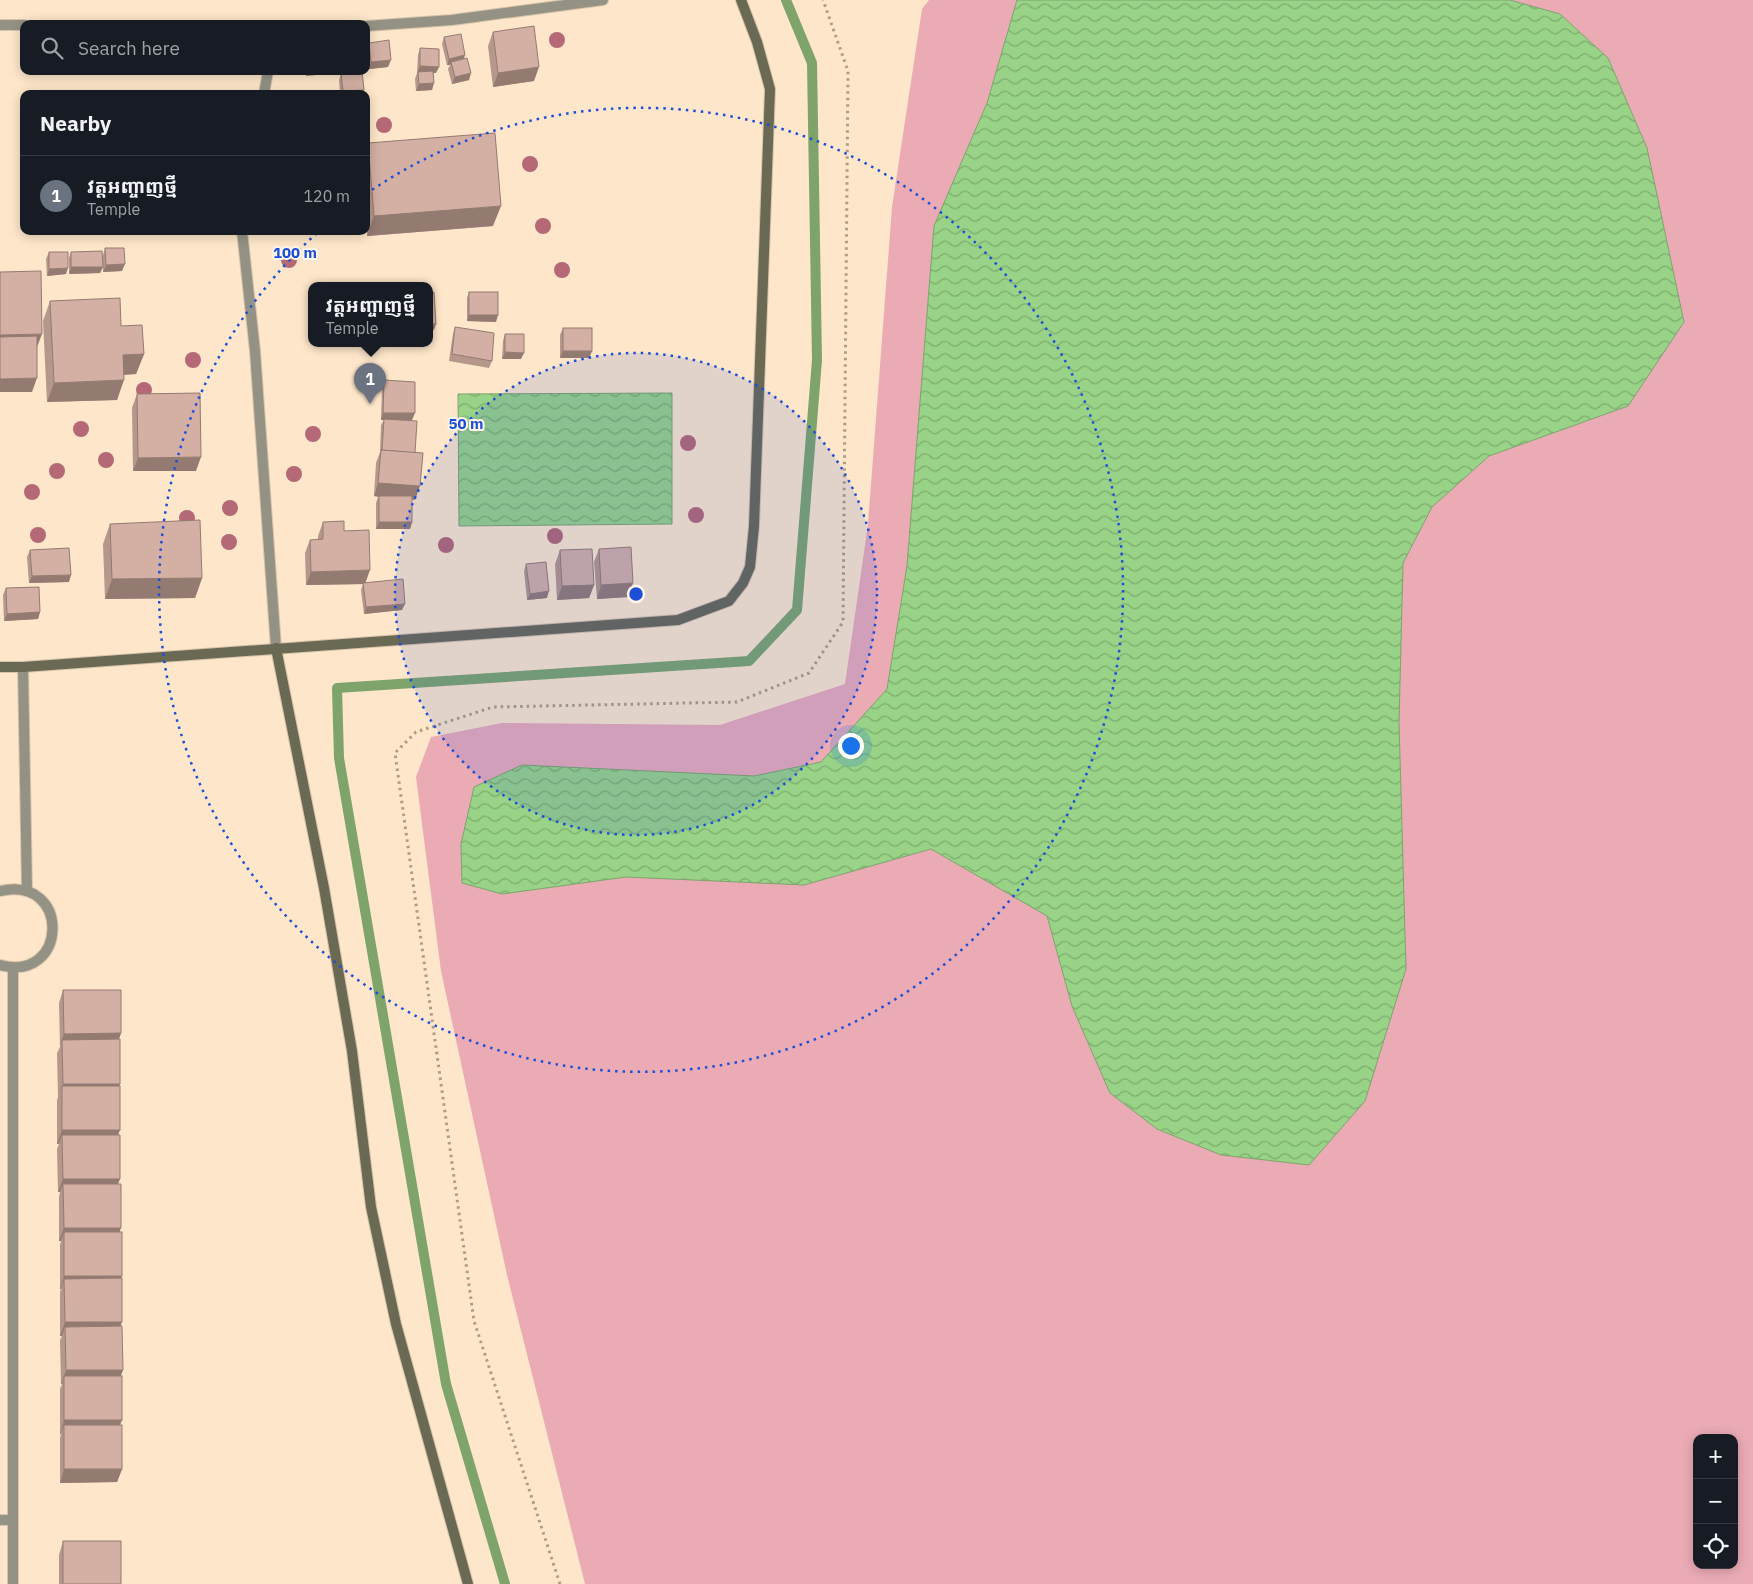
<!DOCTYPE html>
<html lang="en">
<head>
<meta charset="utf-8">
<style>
  :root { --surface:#171b24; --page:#242831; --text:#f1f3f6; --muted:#9ea1a6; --line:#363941; --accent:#d93025 }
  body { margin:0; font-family:"IBM Plex Sans","Noto Sans Khmer",sans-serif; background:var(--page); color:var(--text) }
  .controls { position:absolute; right:15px; bottom:15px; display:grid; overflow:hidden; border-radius:10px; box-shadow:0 2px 12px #0003 }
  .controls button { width:45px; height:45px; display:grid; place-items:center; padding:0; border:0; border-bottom:1px solid var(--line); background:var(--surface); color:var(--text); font:25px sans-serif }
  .you { position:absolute; left:850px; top:745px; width:18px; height:18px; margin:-12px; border:4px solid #fff; border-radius:50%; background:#1a73e8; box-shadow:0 0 0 8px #1a73e833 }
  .badge { display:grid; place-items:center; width:32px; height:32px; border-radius:50%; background:var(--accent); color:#fff; font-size:16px; font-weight:700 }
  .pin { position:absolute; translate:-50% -41px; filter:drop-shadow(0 1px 2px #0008) }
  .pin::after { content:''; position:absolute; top:26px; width:18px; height:15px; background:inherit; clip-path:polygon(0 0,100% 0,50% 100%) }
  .popup { position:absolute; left:308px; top:282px; width:125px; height:65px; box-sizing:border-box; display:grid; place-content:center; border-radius:10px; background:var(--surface); filter:drop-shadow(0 1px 4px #0005); font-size:16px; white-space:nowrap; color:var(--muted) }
  .popup b { font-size:19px; color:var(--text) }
  .popup::after { content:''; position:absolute; left:50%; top:100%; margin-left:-10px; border:10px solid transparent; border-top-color:var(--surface) }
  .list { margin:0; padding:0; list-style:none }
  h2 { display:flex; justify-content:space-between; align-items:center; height:65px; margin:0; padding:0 20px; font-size:21px }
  h2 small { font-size:16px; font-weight:400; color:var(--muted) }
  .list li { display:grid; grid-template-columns:32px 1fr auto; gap:15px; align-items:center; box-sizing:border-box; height:80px; padding:0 20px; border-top:1px solid var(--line) }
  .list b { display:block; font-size:19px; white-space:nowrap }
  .list p { margin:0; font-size:16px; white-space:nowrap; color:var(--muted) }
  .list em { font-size:16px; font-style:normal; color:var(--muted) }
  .icon { flex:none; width:28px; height:28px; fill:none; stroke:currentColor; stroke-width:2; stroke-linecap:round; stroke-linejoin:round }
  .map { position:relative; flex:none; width:1753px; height:1584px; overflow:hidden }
  .search { position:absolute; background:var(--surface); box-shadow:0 2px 12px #0003; left:20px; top:20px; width:350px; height:55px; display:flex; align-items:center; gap:12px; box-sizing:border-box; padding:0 18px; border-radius:10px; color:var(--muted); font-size:19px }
  .panel { position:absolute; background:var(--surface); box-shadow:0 2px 12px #0003; left:20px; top:90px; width:350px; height:145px; border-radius:10px }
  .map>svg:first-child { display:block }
  .green { fill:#eaabb5; fill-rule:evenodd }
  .water { fill:url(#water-waves); stroke:#7ea46c }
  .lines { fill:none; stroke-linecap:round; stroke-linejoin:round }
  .stream { stroke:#7ea46c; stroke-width:10 }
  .lane-casing { stroke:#d7c3aa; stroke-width:12 }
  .street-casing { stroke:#d7c3aa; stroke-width:12 }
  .secondary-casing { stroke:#d7c3aa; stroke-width:12 }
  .path { stroke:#ad9c86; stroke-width:3; stroke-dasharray:2.5 4; stroke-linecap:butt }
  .lane { stroke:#939284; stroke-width:10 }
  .street { stroke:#939284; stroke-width:10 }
  .secondary { stroke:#696954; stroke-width:10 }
  .tree { fill:#b56875 }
  .wall { fill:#b5978c }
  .shaded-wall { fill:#947b72 }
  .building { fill:#d3b0a3; stroke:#947b72 }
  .ring { fill:none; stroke:#1d4ed8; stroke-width:2.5; stroke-dasharray:2.5 5 }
  .centre { fill:#1d4ed8; stroke:#fff6ea; stroke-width:2.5 }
  .ring-label { font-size:15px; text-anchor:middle; font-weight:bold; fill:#1d4ed8; stroke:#fff6ea; stroke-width:4; stroke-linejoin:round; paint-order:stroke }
</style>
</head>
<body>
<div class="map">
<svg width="1753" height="1584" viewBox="0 0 1753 1584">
  <defs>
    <pattern id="water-waves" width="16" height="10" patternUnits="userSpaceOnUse" patternTransform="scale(1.25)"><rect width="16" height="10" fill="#98d387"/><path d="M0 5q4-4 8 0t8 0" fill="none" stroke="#7eac6f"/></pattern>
  </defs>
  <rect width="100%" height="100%" fill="#fde6c9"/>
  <path class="green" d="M929 0H1753V1584H585L507 1275 441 971 416 777 431 737 502 723 720 725 845 684 868 524 892 207 922 9ZM1697 1438H1734V1565H1697Z"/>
  <g class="water">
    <path d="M1017 0H1510L1560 14 1608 58 1647 148 1684 322 1628 406 1489 456 1432 507 1403 563 1399 723 1406 969 1365 1101 1309 1165 1221 1155 1157 1129 1110 1093 1072 1006 1047 916 931 849 804 885 626 877 502 894 462 883 461 844 474 787 522 765 754 776 821 762 887 689 907 566 934 226 987 103Z"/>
    <path d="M672 393V524L459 526 458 394Z"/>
  </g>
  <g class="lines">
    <path class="stream" d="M505 1584 446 1384 339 758 337 688 749 661 797 610 817 360 812 63 786 0"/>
    <defs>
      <g id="lane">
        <path d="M0 25H24"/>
        <path d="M366 26 452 20 603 0"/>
        <path d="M264 94 268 71"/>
        <path d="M242 231 255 351 276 648"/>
      </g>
      <g id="street">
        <path d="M23 667 27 891"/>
        <path d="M0 891C72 875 68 984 0 965"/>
        <path d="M0 1520H13"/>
        <path d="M13 1584V969"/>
      </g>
      <g id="secondary">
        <path d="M276 648 324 888 352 1051 371 1207 396 1324 468 1584"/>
        <path d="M0 667H23L678 620 729 601 743 583 750 567 754 526 770 89 757 42 741 0"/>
      </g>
    </defs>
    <use href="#lane" class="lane-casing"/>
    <use href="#street" class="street-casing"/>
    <use href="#secondary" class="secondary-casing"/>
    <path class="path" d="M560 1584 474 1321 395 753 416 732 493 707 737 702 809 673 843 622 848 71 823 0"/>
    <use href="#lane" class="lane"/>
    <use href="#street" class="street"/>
    <use href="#secondary" class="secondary"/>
  </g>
  <g class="tree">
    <circle cx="557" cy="40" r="8"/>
    <circle cx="384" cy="125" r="8"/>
    <circle cx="530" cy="164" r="8"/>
    <circle cx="543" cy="226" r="8"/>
    <circle cx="289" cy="260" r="8"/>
    <circle cx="562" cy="270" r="8"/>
    <circle cx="193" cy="360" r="8"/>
    <circle cx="144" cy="390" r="8"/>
    <circle cx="81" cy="429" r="8"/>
    <circle cx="313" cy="434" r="8"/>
    <circle cx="688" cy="443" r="8"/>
    <circle cx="106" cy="460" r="8"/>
    <circle cx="57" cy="471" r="8"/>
    <circle cx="294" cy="474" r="8"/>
    <circle cx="32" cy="492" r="8"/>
    <circle cx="230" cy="508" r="8"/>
    <circle cx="696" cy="515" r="8"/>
    <circle cx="187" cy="518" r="8"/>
    <circle cx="38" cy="535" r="8"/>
    <circle cx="555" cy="536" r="8"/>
    <circle cx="229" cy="542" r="8"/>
    <circle cx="446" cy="545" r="8"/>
  </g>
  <g class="wall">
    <path d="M493 32 534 81 493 87 488 46Z"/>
    <path d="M444 37 464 58 469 80 452 84 448 69 450 65H447L442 44Z"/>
    <path d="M369 43 388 67 369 69 367 49Z"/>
    <path d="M420 48 436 73H434L432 90 416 91 415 79 417 73 418 55Z"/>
    <path d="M339 71H362L364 90 362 94H340L339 80 341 73H339Z"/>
    <path d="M368 143 493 226 367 236 366 148Z"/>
    <path d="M105 248 122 271 103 272V255Z"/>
    <path d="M49 252 66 274 47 276 46 259Z"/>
    <path d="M71 252 103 267 100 273 69 274V258Z"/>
    <path d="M469 292 496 322 467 321V298Z"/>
    <path d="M50 301 121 326 144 354 136 374 124 375 117 400 47 402 43 321Z"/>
    <path d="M455 327 492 361 489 368 449 361 453 334Z"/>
    <path d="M563 328 592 351 589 358H560V335Z"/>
    <path d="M505 334 521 359H502L503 341Z"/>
    <path d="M384 380 412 420H404L415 453V500L412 499V522L410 529H376V503L378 497 374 496 376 463 380 452 381 425 384 420H381L382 386Z"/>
    <path d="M137 394 196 471H133L132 408Z"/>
    <path d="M323 522 344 531 366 583 402 610 364 614 361 590 363 584 306 585 305 553 310 540H318V536Z"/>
    <path d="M110 524 202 578 195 598 105 599 103 544Z"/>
    <path d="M599 549 629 597 597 599 594 562Z"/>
    <path d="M30 550 69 582 29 583 27 557Z"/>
    <path d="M560 550 594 585 589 598 557 600 555 564Z"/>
    <path d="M526 564 547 598 527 600 524 571Z"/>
    <path d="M6 588 40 612 38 619 4 621 3 595Z"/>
    <path d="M63 990 121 1033 119 1039V1086L118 1135V1184L121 1278 120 1425 122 1469 117 1482 60 1483V1438L61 1433 60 1434V1389L62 1384H61L60 1340 62 1336H60V1292L61 1289H60V1245L61 1241H59V1197L60 1192H58L57 1149 59 1144H57V1100L58 1097 57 1053 60 1047 59 1003Z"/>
    <path d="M63 1541 121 1584H59V1555Z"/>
  </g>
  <g class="shaded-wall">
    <path d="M465 55 463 62H451L450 65H447L449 59Z"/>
    <path d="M391 60 388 67 369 69 371 62Z"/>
    <path d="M420 66 439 67 436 73H417Z"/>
    <path d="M539 67 534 81 493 87 498 73Z"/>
    <path d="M307 71H328L327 74 306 76Z"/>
    <path d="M340 71H358L339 73Z"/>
    <path d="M471 73 469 80 452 84 455 77Z"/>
    <path d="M434 83 432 90 416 91 419 84Z"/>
    <path d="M364 90 362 94H342L343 91Z"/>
    <path d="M501 206 493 226 367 236 374 216Z"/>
    <path d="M44 231H60L44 232Z"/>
    <path d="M125 264 122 271 103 272 106 265Z"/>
    <path d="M71 267H103L100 273 69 274Z"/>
    <path d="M68 268 66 274 47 276 49 269Z"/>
    <path d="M469 315H498L496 322 467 321Z"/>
    <path d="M429 324H436L434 330 429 331Z"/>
    <path d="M42 334 37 347 0 348V335Z"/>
    <path d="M563 351H592L589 358H560Z"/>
    <path d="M505 352 524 353 521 359H502Z"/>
    <path d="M144 354 136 374 116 375 123 355Z"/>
    <path d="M37 378 32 392H0V379Z"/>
    <path d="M124 380 117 400 47 402 54 383Z"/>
    <path d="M383 413H415L412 420H381Z"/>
    <path d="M201 457 196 471H133L138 458Z"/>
    <path d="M378 483 420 486 415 500 374 496Z"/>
    <path d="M379 522H412L410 529H376Z"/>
    <path d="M370 570 365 584 306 585 311 572Z"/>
    <path d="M71 575 69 582 29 583 32 576Z"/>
    <path d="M202 578 195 598 105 599 112 579Z"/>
    <path d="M633 583 629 597 597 599 601 585Z"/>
    <path d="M594 585 589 598 557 600 562 586Z"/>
    <path d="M549 591 547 598 527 600 530 594Z"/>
    <path d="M405 604 402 610 364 614 366 607Z"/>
    <path d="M40 612 38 619 4 621 7 614Z"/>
    <path d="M121 1033 116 1047 62 1040 59 1047 64 1034Z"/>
    <path d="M63 1084H120L115 1097 62 1086 58 1097Z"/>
    <path d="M62 1130H120L115 1143 62 1135 59 1144H57Z"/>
    <path d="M63 1179H120L115 1192 63 1184 60 1192H58Z"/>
    <path d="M64 1228H121L116 1241 64 1232 61 1241H59Z"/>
    <path d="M64 1276H122L117 1289 64 1279 61 1289H60Z"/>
    <path d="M65 1322H122L117 1336 65 1327 62 1336H60Z"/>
    <path d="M66 1370H123L118 1384 64 1376 62 1384H61Z"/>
    <path d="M64 1420H122L117 1433 64 1425 61 1433 60 1434Z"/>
    <path d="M64 1469H122L117 1482 60 1483Z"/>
  </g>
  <g class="building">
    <path d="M534 26 539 67 498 73 493 32Z"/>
    <path d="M461 34 465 55 449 59 444 37Z"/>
    <path d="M389 40 391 60 371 62 369 43Z"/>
    <path d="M420 48 439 49V67L420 66Z"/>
    <path d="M467 58 471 73 455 77 451 62Z"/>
    <path d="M362 71 364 90 343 91 341 73Z"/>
    <path d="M433 71 434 83 419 84 418 72Z"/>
    <path d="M495 133 501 206 374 216 368 143Z"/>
    <path d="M105 248H124L125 264 106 265Z"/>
    <path d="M102 251 103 267H71V252Z"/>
    <path d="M49 252H68V268L49 269Z"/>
    <path d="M41 271 42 334 0 335V272Z"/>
    <path d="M434 292 436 324H429V293Z"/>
    <rect x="469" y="292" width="29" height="23"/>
    <path d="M120 298 121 326 142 325 144 354 123 355 124 380 54 383 50 301Z"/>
    <path d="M455 327 494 333 492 361 452 354Z"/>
    <rect x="563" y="328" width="29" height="23"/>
    <path d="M505 334H524V353L505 352Z"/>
    <path d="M37 336V378L0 379V337Z"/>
    <path d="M384 380 415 382V413H383Z"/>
    <path d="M200 393 201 457 138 458 137 394Z"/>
    <path d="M384 419 417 421 415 453 382 450Z"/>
    <path d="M381 450 423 453 420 486 378 483Z"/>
    <rect x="379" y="496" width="33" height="26"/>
    <path d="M200 520 202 578 112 579 110 524Z"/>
    <path d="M344 521V531L369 530 370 570 311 572 310 540 323 539V522Z"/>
    <path d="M631 547 633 583 601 585 599 549Z"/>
    <path d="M69 548 71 575 32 576 30 550Z"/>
    <path d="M592 549 594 585 562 586 560 550Z"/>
    <path d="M546 562 549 591 530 594 526 564Z"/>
    <path d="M403 579 405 604 366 607 363 583Z"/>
    <path d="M39 587 40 612 7 614 6 588Z"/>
    <path d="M63 990H121V1033L64 1034Z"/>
    <path d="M120 1039V1084H63L62 1040Z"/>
    <rect x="62" y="1086" width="58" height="44"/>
    <path d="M62 1135H120V1179H63Z"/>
    <path d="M63 1184H121V1228H64Z"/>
    <rect x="64" y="1232" width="58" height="44"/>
    <path d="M122 1278V1322H65L64 1279Z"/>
    <path d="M122 1326 123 1370H66L65 1327Z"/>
    <rect x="64" y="1376" width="58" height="44"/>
    <rect x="64" y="1425" width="58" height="44"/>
    <rect x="63" y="1541" width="58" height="43"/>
  </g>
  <circle cx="636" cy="594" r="241" fill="#1d4ed8" fill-opacity=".12"/>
  <g class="ring">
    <circle cx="636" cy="594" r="241"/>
    <path d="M366 194A482 482 0 1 1 317 233"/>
  </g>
  <circle cx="636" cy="594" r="8" class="centre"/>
  <g class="ring-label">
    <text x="295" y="258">100 m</text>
    <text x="466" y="429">50 m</text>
  </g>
</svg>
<div class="controls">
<button>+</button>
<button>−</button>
<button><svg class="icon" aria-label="locate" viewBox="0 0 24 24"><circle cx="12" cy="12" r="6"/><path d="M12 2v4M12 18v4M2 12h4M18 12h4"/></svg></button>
</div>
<div class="you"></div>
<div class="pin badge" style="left:370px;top:404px;background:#6b7280">1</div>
<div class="popup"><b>វត្តអញ្ចាញថ្មី</b>Temple</div>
<div class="search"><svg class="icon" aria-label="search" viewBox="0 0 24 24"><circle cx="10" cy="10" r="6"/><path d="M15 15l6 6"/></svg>Search here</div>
<section class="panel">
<h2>Nearby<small></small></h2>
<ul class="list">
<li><span class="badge" style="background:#6b7280">1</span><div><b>វត្តអញ្ចាញថ្មី</b><p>Temple</p></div><em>120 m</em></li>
</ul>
</section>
</div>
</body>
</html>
